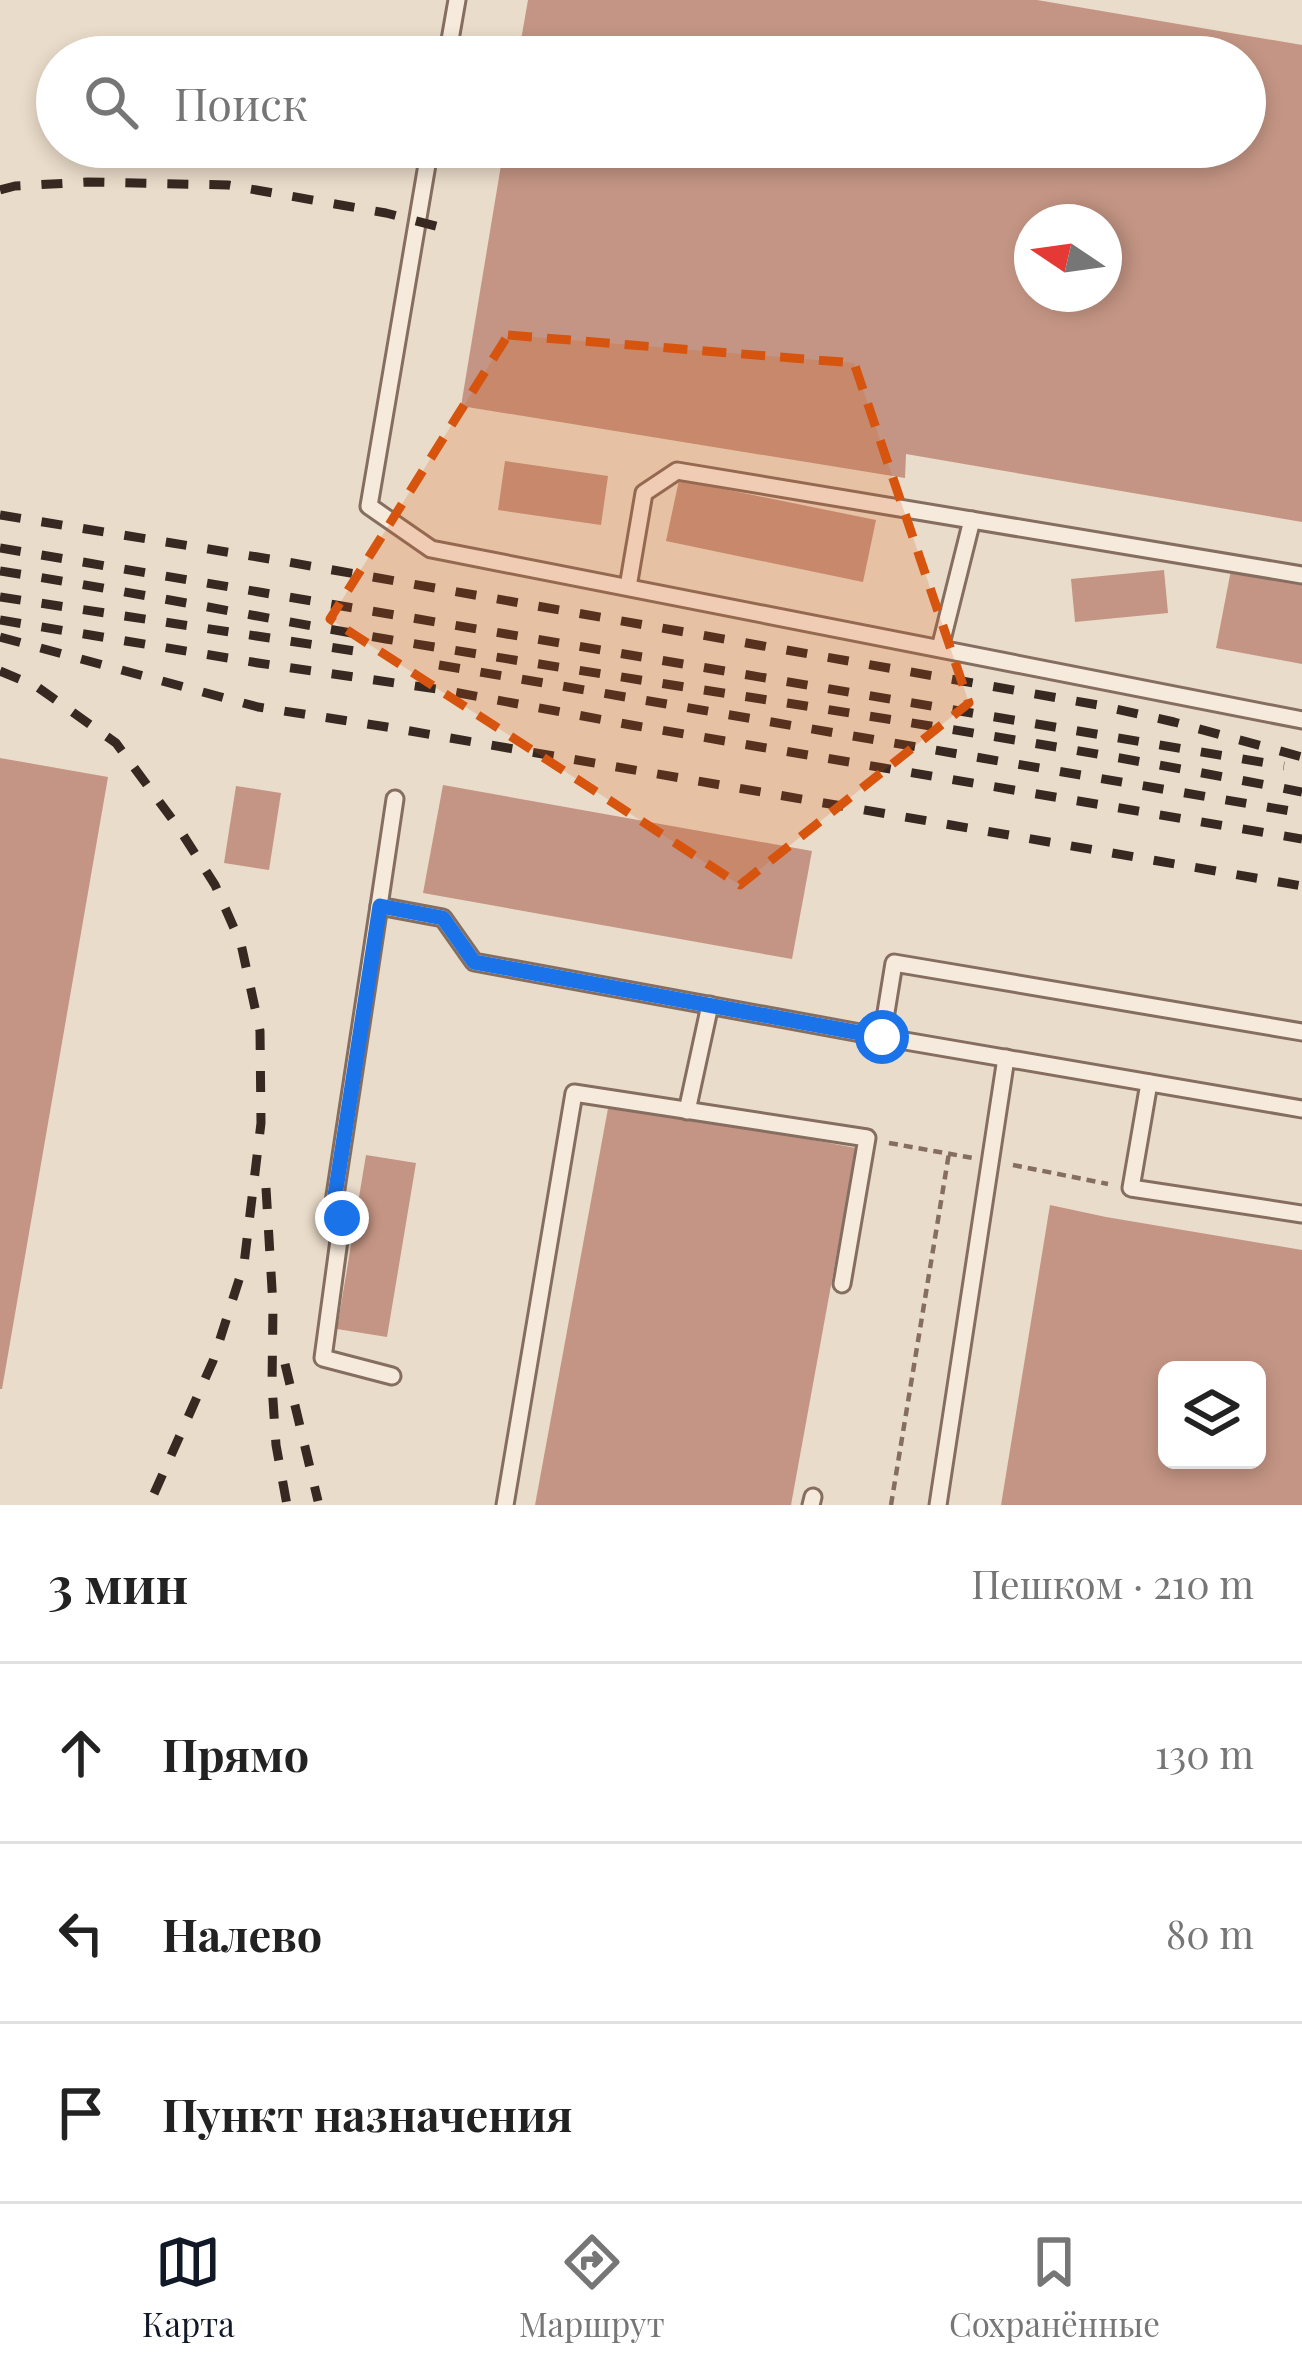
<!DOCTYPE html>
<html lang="ru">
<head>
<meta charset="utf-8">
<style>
  :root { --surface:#fff; --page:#f2f2f2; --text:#222; --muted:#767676; --line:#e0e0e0; --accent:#111827 }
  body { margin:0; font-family:"Playfair Display",serif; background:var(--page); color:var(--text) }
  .controls { position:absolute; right:36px; bottom:36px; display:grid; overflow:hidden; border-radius:18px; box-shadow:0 6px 18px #0003 }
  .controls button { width:108px; height:108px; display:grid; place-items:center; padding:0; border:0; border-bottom:3px solid var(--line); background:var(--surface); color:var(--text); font:60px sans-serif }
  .compass { position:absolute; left:1014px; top:204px; width:108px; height:108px; border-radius:50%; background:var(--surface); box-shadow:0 6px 18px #0003; rotate:283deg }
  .stop { position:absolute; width:36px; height:36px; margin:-27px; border:9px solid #1a73e8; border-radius:50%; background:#fff }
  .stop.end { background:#1a73e8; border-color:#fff; box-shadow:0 3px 12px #0008 }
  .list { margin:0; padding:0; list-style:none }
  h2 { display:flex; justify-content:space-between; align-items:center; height:156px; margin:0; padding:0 48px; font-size:51px }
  h2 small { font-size:39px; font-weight:400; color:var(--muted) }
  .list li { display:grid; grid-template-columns:78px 1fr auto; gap:36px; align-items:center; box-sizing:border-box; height:180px; padding:0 48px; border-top:3px solid var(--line) }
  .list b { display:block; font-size:45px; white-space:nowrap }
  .list em { font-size:39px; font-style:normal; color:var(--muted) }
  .icon { flex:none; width:66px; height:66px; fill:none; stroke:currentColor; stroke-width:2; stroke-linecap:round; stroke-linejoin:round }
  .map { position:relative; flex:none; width:1302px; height:1505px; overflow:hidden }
  .search { position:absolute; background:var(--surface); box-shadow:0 6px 18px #0003; left:36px; right:36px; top:36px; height:132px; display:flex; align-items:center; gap:30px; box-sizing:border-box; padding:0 42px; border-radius:66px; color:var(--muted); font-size:45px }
  .sheet { height:696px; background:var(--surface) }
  nav { display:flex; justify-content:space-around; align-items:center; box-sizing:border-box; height:168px; border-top:3px solid var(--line); background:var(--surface); font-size:33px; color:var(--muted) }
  nav a { display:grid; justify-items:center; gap:6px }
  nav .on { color:var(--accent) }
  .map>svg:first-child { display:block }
  .building { fill:#c49584; fill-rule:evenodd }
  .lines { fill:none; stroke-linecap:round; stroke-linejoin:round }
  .lane-casing { stroke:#856e60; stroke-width:21 }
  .path { stroke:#856e60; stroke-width:4.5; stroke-dasharray:9 6; stroke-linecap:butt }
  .lane { stroke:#f6eadc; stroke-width:15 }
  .rail { stroke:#372922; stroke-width:9; stroke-dasharray:21 21; stroke-linecap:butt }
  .route { stroke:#1a73e8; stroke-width:15 }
  .marked { fill:#d6540e; fill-opacity:0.2; stroke:#d6540e; stroke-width:9; stroke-dasharray:24 15; stroke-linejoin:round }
</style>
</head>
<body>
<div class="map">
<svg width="1302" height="1505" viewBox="0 0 1302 1505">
  <rect width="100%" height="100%" fill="#eadcca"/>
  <g class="building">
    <path d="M528 0H1037L1302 45V522L906 454 905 478 461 406 504 147H1245V57H518ZM1032 222H1104V294H1032Z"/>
    <path d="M505 461 608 476 601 525 498 510Z"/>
    <path d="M679 480 876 520 863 582 666 541Z"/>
    <path d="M1164 570 1168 613 1075 622 1071 579Z"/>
    <path d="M1231 570 1302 584V664L1216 648Z"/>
    <path d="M0 758 108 777 2 1389H0Z"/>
    <path d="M443 785 812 851 792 959 423 893Z"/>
    <path d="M236 786 281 793 269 870 224 863Z"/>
    <path d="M609 1103 856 1148 791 1505H535Z"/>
    <path d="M366 1155 416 1163 387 1337 337 1329Z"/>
    <path d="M1050 1205 1106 1217 1302 1250V1505H1001ZM1167 1370H1257V1460H1167Z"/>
  </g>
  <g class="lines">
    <defs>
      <g id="lane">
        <path d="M447 57 457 0"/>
        <path d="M430 147 369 506 431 549 1302 720"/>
        <path d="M628 587 644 493 677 471 1302 575"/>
        <path d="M940 648 972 520"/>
        <path d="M395 799 379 906 443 918 474 962 882 1037"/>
        <path d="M379 906 334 1202 342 1218 323 1358 392 1376"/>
        <path d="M1302 1032 894 963 882 1037 1302 1109"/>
        <path d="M1149 1083 1131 1188 1302 1214"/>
        <path d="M687 1111 710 1005"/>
        <path d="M505 1505 574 1093 867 1138 842 1284"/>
        <path d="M811 1505 813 1497"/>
        <path d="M938 1505 1006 1058"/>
      </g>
    </defs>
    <use href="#lane" class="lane-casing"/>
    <g class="path">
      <path d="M889 1143 973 1158"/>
      <path d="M1013 1165 1108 1184"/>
      <path d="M891 1505 949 1153"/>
    </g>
    <use href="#lane" class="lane"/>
    <g class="rail">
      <path d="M0 190 15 186 88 182 228 185 386 213 443 228"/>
      <path d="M0 515 282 561 1098 705 1174 722 1302 757"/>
      <path d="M0 548 1284 766"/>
      <path d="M0 571C129 591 257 617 386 639 691 690 998 732 1302 792"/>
      <path d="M0 597 368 653"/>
      <path d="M0 620 258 663 443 690 631 725 1302 839"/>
      <path d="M0 637 258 707 387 727 1302 886"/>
      <path d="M439 665 1302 813"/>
      <path d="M0 671 36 686 116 743 178 827 215 885 241 944 260 1031 261 1123 244 1264 213 1361 149 1505"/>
      <path d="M266 1188 273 1306 272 1385 276 1445 287 1505"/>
      <path d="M285 1364 318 1501"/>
    </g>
  </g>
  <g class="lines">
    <path class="route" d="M342 1218 334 1202 380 906 443 918 474 962 882 1037"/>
  </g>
  <path class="marked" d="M508 335 854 363 969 703 740 885 330 619Z"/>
</svg>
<div class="controls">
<button><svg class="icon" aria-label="layers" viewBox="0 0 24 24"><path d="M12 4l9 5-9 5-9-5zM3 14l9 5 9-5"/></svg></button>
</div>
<svg class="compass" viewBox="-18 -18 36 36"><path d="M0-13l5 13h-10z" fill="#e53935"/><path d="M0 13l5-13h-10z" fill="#767676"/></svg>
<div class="stop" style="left:882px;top:1037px"></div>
<div class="stop end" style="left:342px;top:1218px"></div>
<div class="search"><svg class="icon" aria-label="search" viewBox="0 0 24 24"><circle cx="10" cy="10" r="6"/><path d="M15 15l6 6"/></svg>Поиск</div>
</div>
<section class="sheet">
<h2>3 мин<small>Пешком · 210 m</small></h2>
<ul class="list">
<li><svg class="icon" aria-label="ahead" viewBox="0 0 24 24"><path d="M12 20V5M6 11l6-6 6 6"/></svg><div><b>Прямо</b></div><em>130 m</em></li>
<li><svg class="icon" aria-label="left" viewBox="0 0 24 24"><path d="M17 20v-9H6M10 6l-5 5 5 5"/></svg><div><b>Налево</b></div><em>80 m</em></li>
<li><svg class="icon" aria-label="arrive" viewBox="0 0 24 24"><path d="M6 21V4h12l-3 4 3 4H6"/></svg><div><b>Пункт назначения</b></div></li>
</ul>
</section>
<nav>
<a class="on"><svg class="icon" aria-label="map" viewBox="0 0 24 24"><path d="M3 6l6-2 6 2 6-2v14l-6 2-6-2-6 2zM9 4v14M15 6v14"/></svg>Карта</a>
<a><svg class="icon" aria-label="directions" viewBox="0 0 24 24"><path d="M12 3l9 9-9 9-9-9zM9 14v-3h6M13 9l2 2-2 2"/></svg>Маршрут</a>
<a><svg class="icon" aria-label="saved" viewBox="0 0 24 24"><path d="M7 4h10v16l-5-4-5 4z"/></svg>Сохранённые</a>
</nav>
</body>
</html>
